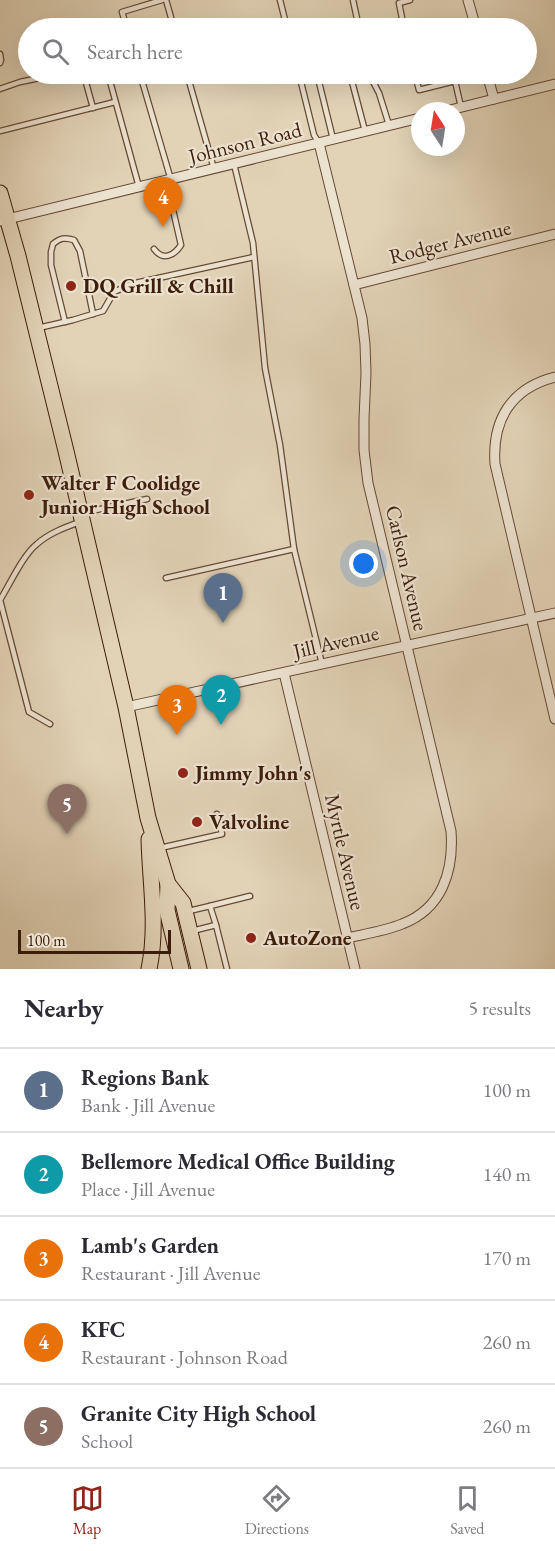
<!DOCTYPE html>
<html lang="en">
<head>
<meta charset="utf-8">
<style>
  :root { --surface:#fff; --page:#f7f7f7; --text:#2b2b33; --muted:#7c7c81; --line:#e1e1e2; --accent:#8f2418 }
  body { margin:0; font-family:"EB Garamond",serif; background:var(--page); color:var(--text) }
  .compass { position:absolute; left:411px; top:102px; width:54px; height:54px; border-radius:50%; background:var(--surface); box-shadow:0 6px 24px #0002; rotate:348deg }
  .scale { position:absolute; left:18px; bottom:15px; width:153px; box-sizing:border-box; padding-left:6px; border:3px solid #3c1d09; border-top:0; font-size:16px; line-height:21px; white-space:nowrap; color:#3c1d09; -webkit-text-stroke:4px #ece2d0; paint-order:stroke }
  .you { position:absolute; left:364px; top:564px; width:21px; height:21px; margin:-15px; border:4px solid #fff; border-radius:50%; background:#1a73e8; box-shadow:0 0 0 9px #1a73e833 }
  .badge { display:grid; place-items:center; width:39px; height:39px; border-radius:50%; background:var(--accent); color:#fff; font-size:20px; font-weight:700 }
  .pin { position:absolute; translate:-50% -50px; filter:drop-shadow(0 2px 3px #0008) }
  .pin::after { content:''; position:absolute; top:32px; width:21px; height:18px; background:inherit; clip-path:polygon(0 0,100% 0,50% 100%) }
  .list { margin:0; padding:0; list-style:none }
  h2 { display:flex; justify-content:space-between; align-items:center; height:78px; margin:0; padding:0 24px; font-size:26px }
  h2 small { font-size:20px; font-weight:400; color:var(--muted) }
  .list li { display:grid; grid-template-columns:39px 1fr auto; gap:18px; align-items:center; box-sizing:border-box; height:84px; padding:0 24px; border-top:2px solid var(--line) }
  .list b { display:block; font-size:22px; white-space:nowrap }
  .list p { margin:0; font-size:20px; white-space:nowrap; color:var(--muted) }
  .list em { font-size:20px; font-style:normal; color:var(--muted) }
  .icon { flex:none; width:33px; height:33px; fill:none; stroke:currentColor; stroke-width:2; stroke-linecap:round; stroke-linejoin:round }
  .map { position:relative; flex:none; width:555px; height:969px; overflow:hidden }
  .search { position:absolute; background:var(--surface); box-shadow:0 6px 24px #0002; left:18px; right:18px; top:18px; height:66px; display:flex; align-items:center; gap:15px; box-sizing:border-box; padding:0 21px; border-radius:33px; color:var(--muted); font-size:22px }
  .sheet { height:498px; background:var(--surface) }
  nav { display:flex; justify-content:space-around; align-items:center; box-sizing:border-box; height:84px; border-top:2px solid var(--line); background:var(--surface); font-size:16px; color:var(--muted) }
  nav a { display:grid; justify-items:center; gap:3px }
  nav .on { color:var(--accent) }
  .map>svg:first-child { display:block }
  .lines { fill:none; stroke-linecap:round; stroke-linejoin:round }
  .service-casing { stroke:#664a34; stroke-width:7 }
  .minor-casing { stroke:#664a34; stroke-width:11 }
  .primary-casing { stroke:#3c1d09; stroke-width:17 }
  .service { stroke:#ece2d0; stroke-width:4.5 }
  .minor { stroke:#ece2d0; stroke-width:9 }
  .primary { stroke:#e2d3b7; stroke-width:15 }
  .poi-dot { fill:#8f2418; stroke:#ece2d0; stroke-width:2 }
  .labels { text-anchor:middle; stroke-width:4.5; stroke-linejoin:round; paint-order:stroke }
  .street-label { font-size:21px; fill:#3c1d09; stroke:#ece2d0 }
  .poi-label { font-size:21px; font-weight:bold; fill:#3c1d09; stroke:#ece2d0; text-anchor:start }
</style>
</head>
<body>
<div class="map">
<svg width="555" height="969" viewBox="0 0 555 969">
  <rect width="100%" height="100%" fill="#e2d3b7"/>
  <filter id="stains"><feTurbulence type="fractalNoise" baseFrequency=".00333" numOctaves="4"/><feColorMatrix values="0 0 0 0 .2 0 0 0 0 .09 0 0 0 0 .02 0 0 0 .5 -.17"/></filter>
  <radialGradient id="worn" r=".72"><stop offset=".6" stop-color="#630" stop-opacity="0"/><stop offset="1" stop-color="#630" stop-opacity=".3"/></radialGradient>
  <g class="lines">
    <defs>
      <g id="service">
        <path d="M166 0 174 28"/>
        <path d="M280 0 287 28"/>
        <path d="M353 0 359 28"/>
        <path d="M127 28 122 12 162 0"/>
        <path d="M320 28 324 26 333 27 335 28"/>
        <path d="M404 28 399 3 410 0"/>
        <path d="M0 54 1 60 0 63"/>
        <path d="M81 74 85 79 93 108"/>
        <path d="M108 74 139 187"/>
        <path d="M140 74 171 180"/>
        <path d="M187 74 214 169"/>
        <path d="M299 74 314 135 319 143"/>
        <path d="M317 74 333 139"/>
        <path d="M350 74 365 131"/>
        <path d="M369 74 379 93 389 125"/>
        <path d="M415 74 419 90 455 81 461 107"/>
        <path d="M455 81 463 74"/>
        <path d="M0 89 20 82 59 74"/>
        <path d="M0 131 115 102"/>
        <path d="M154 249C163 261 174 256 181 245L173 210 175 195"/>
        <path d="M65 322 51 265V252L53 244C60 238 65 237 74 240L80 251 93 314"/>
        <path d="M38 328 73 320 103 311 114 292 131 284 254 257"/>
        <path d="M82 513 147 499"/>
        <path d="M294 549 322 664"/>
        <path d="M166 578 294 549 280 445 265 368 253 243 234 164"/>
        <path d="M50 724 29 712 0 600C10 584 23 555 37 544 49 533 66 527 80 522"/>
        <path d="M160 848 222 834 217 814"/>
        <path d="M210 906 250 896"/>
        <path d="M189 911 210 906 216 925"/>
        <path d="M192 931 216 925 227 969"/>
      </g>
      <g id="minor">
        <path d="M468 0 476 28"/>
        <path d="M487 74 494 99"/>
        <path d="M446 111 555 84"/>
        <path d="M319 143 362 318 365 344 366 373 364 419V450L368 483 451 831C454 871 442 909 402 924 385 931 365 934 347 938"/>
        <path d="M0 221 420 118"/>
        <path d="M354 285 555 234"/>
        <path d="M555 377C511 388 492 420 495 464L555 719"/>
        <path d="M284 673 355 969"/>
        <path d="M126 707 555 613"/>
      </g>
      <g id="primary">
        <path d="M0 193 18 256 66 451 126 707 148 818 168 884 183 903 199 969"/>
        <path d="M149 839C150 883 158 926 149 969"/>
        <path d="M168 884 167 910 181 969"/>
      </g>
    </defs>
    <use href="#service" class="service-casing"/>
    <use href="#minor" class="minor-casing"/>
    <use href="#primary" class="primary-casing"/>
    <use href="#service" class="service"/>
    <use href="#minor" class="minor"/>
    <use href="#primary" class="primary"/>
  </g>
  <g class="poi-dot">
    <circle cx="71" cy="286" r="6"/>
    <circle cx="29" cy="495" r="6"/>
    <circle cx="183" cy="773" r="6"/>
    <circle cx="197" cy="822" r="6"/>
    <circle cx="251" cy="938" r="6"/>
  </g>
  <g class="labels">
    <g class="street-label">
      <text transform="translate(245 143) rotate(-14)" y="7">Johnson Road</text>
      <text transform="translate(450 242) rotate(-14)" y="7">Rodger Avenue</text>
      <text transform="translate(407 568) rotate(77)" y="7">Carlson Avenue</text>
      <text transform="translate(336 642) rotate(-13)" y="7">Jill Avenue</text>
      <text transform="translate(345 852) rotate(77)" y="7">Myrtle Avenue</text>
    </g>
    <g class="poi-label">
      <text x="83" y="293">DQ Grill &amp; Chill</text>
      <text x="41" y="490">Walter F Coolidge<tspan x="41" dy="24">Junior High School</tspan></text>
      <text x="195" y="780">Jimmy John's</text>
      <text x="209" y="829">Valvoline</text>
      <text x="263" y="945">AutoZone</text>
    </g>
  </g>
  <rect width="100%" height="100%" filter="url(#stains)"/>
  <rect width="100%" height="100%" fill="url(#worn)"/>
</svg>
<svg class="compass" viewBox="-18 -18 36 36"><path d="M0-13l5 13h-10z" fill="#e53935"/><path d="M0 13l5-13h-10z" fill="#7c7c81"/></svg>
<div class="scale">100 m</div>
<div class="you"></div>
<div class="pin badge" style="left:223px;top:623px;background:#5c6f8a">1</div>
<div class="pin badge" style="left:221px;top:725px;background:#0f9aa8">2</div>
<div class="pin badge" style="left:177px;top:735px;background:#e8710a">3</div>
<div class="pin badge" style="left:163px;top:227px;background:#e8710a">4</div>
<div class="pin badge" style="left:67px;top:834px;background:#8d6e63">5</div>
<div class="search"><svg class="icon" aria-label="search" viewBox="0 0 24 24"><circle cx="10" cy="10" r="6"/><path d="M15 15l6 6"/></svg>Search here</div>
</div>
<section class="sheet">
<h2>Nearby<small>5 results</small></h2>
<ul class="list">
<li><span class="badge" style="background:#5c6f8a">1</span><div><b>Regions Bank</b><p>Bank · Jill Avenue</p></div><em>100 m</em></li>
<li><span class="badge" style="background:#0f9aa8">2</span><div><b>Bellemore Medical Office Building</b><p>Place · Jill Avenue</p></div><em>140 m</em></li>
<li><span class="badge" style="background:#e8710a">3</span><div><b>Lamb's Garden</b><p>Restaurant · Jill Avenue</p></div><em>170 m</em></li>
<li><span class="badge" style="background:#e8710a">4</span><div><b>KFC</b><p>Restaurant · Johnson Road</p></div><em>260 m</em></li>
<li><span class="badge" style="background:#8d6e63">5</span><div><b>Granite City High School</b><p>School</p></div><em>260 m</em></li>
</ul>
</section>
<nav>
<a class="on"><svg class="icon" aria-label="map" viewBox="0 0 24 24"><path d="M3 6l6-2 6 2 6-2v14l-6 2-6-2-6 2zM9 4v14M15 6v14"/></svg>Map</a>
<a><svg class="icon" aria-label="directions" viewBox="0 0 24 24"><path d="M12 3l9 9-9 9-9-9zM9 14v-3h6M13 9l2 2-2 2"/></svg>Directions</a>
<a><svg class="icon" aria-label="saved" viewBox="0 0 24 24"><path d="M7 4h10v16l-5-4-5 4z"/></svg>Saved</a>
</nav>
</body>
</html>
